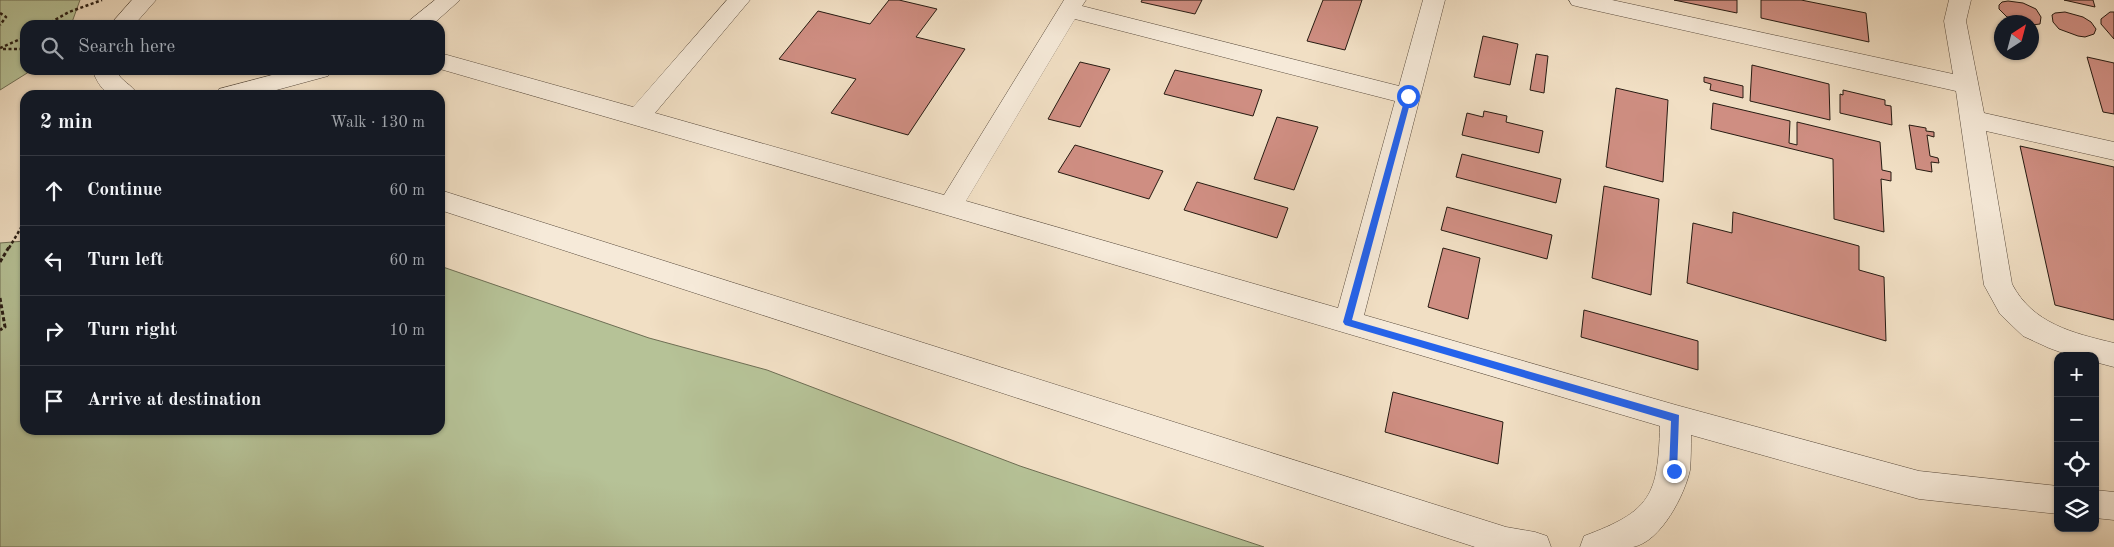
<!DOCTYPE html>
<html lang="en">
<head>
<meta charset="utf-8">
<style>
  :root { --surface:#171b24; --page:#242831; --text:#f1f3f6; --muted:#9ea1a6; --line:#363941 }
  body { margin:0; font-family:"Old Standard TT",serif; background:var(--page); color:var(--text) }
  .controls { position:absolute; right:15px; bottom:15px; display:grid; overflow:hidden; border-radius:10px; box-shadow:0 1px 4px #0004 }
  .controls button { width:45px; height:45px; display:grid; place-items:center; padding:0; border:0; border-bottom:1px solid var(--line); background:var(--surface); color:var(--text); font:25px sans-serif }
  .compass { position:absolute; left:1994px; top:15px; width:45px; height:45px; border-radius:50%; background:var(--surface); box-shadow:0 1px 4px #0004; rotate:36deg }
  .stop { position:absolute; width:15px; height:15px; margin:-11px; border:4px solid #2563eb; border-radius:50%; background:#fff }
  .stop.end { background:#2563eb; border-color:#fff; box-shadow:0 1px 5px #0008 }
  .list { margin:0; padding:0; list-style:none }
  h2 { display:flex; justify-content:space-between; align-items:center; height:65px; margin:0; padding:0 20px; font-size:21px }
  h2 small { font-size:16px; font-weight:400; color:var(--muted) }
  .list li { display:grid; grid-template-columns:32px 1fr auto; gap:15px; align-items:center; box-sizing:border-box; height:70px; padding:0 20px; border-top:1px solid var(--line) }
  .list b { display:block; font-size:19px; white-space:nowrap }
  .list em { font-size:16px; font-style:normal; color:var(--muted) }
  .icon { flex:none; width:28px; height:28px; fill:none; stroke:currentColor; stroke-width:2; stroke-linecap:round; stroke-linejoin:round }
  .map { position:relative; flex:none; width:2114px; height:547px; overflow:hidden }
  .search { position:absolute; background:var(--surface); box-shadow:0 1px 4px #0004; left:20px; top:20px; width:425px; height:55px; display:flex; align-items:center; gap:12px; box-sizing:border-box; padding:0 18px; border-radius:15px; color:var(--muted); font-size:19px }
  .panel { position:absolute; background:var(--surface); box-shadow:0 1px 4px #0004; left:20px; top:90px; width:425px; height:345px; border-radius:15px }
  .map>svg:first-child { display:block }
  .green { fill:#b6c297; stroke:#6e6e54 }
  .building { fill:#cf8e82; stroke:#271b12 }
  .lines { fill:none; stroke-linecap:round; stroke-linejoin:round }
  .minor-casing { stroke:#5a4c3e; stroke-width:1 }
  .path-far1 { stroke:#271b12; stroke-width:2.5; stroke-dasharray:3 2.5; stroke-linecap:butt }
  .path { stroke:#271b12; stroke-width:3; stroke-dasharray:4 2.5; stroke-linecap:butt }
  .minor { fill:#f6ead9; fill-rule:evenodd }
  .route { fill:#2563eb }
</style>
</head>
<body>
<div class="map">
<svg width="2114" height="547" viewBox="0 0 2114 547">
  <rect width="100%" height="100%" fill="#f1dfc4"/>
  <filter id="stains"><feTurbulence type="fractalNoise" baseFrequency=".004" numOctaves="4"/><feColorMatrix values="0 0 0 0 .2 0 0 0 0 .09 0 0 0 0 .02 0 0 0 .5 -.17"/></filter>
  <radialGradient id="worn" r=".72"><stop offset=".6" stop-color="#630" stop-opacity="0"/><stop offset="1" stop-color="#630" stop-opacity=".3"/></radialGradient>
  <g class="green">
    <path d="M0 0H80L71 25H25V70H32L0 90Z"/>
    <path d="M25 241V430H440V266L649 338 767 370 1020 466 1264 547H0V243Z"/>
  </g>
  <g class="building">
    <path d="M889 0H899L937 9 916 37 965 49 908 135 831 113 856 79 779 59 818 11 870 24Z"/>
    <path d="M1142 0H1202L1195 14 1141 2Z"/>
    <path d="M1323 0H1362L1345 50 1307 41Z"/>
    <path d="M1674 0H1737V13Z"/>
    <path d="M1761 0H1801L1866 13 1869 42 1761 18Z"/>
    <path d="M2064 0H2093L2095 7Z"/>
    <path d="M2008 1 2023 3 2036 9 2041 17 2040 24 2032 25V22H2016L2007 17 1999 9V5L2002 2Z"/>
    <path d="M2065 12 2083 17 2091 22 2096 29 2094 34 2085 37 2078 36 2059 29 2053 22 2052 15 2055 13Z"/>
    <path d="M2110 12H2114V39L2101 24V19Z"/>
    <path d="M1483 36 1518 44 1510 85 1474 77Z"/>
    <path d="M1536 54 1548 56 1544 93 1530 90Z"/>
    <path d="M2087 57 2114 63V114L2103 112Z"/>
    <path d="M1080 62 1110 69 1080 127 1048 119Z"/>
    <path d="M1752 65 1829 84 1830 120 1750 101Z"/>
    <path d="M1175 70 1262 90 1253 116 1164 94Z"/>
    <path d="M1704 77 1743 86V98L1710 90 1711 84 1704 82Z"/>
    <path d="M1616 88 1668 100 1663 182 1606 167Z"/>
    <path d="M1843 90 1885 100V105L1891 106 1892 125 1840 113V94L1843 95Z"/>
    <path d="M1713 103 1790 121 1789 143 1797 145V122L1880 142 1882 170 1891 172V181L1881 179 1884 232 1834 219 1833 159 1711 129Z"/>
    <path d="M1484 111 1507 116 1506 122 1543 131 1539 153 1462 135 1467 113 1483 117Z"/>
    <path d="M1277 117 1318 127 1294 190 1254 179Z"/>
    <path d="M1909 125 1926 128V131L1934 132V137L1927 135 1930 156 1938 158 1939 163 1931 162 1932 172 1916 169Z"/>
    <path d="M1075 145 1163 171 1149 199 1058 172Z"/>
    <path d="M2020 146 2114 167V320L2055 305Z"/>
    <path d="M1462 154 1561 179 1556 203 1456 177Z"/>
    <path d="M1197 182 1288 208 1277 238 1184 210Z"/>
    <path d="M1604 186 1659 199 1651 295 1592 278Z"/>
    <path d="M1447 207 1552 235 1547 259 1441 230Z"/>
    <path d="M1733 212 1859 246V270L1884 277 1886 341 1687 283 1693 223 1732 233Z"/>
    <path d="M1443 248 1480 258 1468 319 1428 307Z"/>
    <path d="M1584 310 1698 341V370L1581 337Z"/>
    <path d="M1393 392 1503 422 1498 464 1385 432Z"/>
  </g>
  <g class="lines">
    <defs>
      <g id="minor">
        <path d="M132 0H156L134 25H110Z"/>
        <path d="M435 0H460L432 25H407L410 20Z"/>
        <path d="M727 0H750L655 113 944 195 1064 0H1086L1082 6 1399 86 1423 0H1445L1364 315 1676 405 1919 471 2058 486V514L1919 499 1691 435C1691 446 1691 458 1690 470 1685 494 1661 542 1633 547 1616 547 1597 547 1580 547L1584 536C1651 511 1658 496 1660 426L950 216 440 69V53L633 107ZM1075 19 1395 101 1338 308 966 201Z"/>
        <path d="M1569 0H1612L1953 74 1944 21 1949 0H1971L1966 21 1984 113 2114 142V160L1986 131 2012 284C2033 324 2073 333 2114 343V367L2095 362V356H2071L2049 348 2023 336 2000 314 1984 285 1956 91 1580 7 1572 5Z"/>
        <path d="M92 70H116C121 82 132 84 138 95 110 95 104 98 92 70Z"/>
        <path d="M291 70H332L328 76 258 95H216L219 89Z"/>
        <path d="M440 190 1506 527 1535 532 1547 536 1551 547H1475L440 210Z"/>
        <path d="M2095 490 2114 492V520L2095 518Z"/>
      </g>
    </defs>
    <use href="#minor" class="minor-casing"/>
    <g class="path-far1">
      <path d="M0 13 6 17 0 25"/>
      <path d="M46 25 69 12 102 0"/>
      <path d="M0 48 25 37"/>
      <path d="M3 49H25"/>
      <path d="M9 248 25 221"/>
    </g>
    <g class="path">
      <path d="M0 262 9 247"/>
      <path d="M0 298 5 327 0 330"/>
    </g>
    <use href="#minor" class="minor"/>
  </g>
  <path class="route" d="M1406 94 1412 96 1352 320 1679 415 1677 474 1674 475 1669 471 1671 421 1345 325 1343 322Z"/>
  <rect width="100%" height="100%" filter="url(#stains)"/>
  <rect width="100%" height="100%" fill="url(#worn)"/>
</svg>
<div class="controls">
<button>+</button>
<button>−</button>
<button><svg class="icon" aria-label="locate" viewBox="0 0 24 24"><circle cx="12" cy="12" r="6"/><path d="M12 2v4M12 18v4M2 12h4M18 12h4"/></svg></button>
<button><svg class="icon" aria-label="layers" viewBox="0 0 24 24"><path d="M12 4l9 5-9 5-9-5zM3 14l9 5 9-5"/></svg></button>
</div>
<svg class="compass" viewBox="-18 -18 36 36"><path d="M0-13l5 13h-10z" fill="#e53935"/><path d="M0 13l5-13h-10z" fill="#9ea1a6"/></svg>
<div class="stop" style="left:1408px;top:96px"></div>
<div class="stop end" style="left:1674px;top:471px"></div>
<div class="search"><svg class="icon" aria-label="search" viewBox="0 0 24 24"><circle cx="10" cy="10" r="6"/><path d="M15 15l6 6"/></svg>Search here</div>
<section class="panel">
<h2>2 min<small>Walk · 130 m</small></h2>
<ul class="list">
<li><svg class="icon" aria-label="ahead" viewBox="0 0 24 24"><path d="M12 20V5M6 11l6-6 6 6"/></svg><div><b>Continue</b></div><em>60 m</em></li>
<li><svg class="icon" aria-label="left" viewBox="0 0 24 24"><path d="M17 20v-9H6M10 6l-5 5 5 5"/></svg><div><b>Turn left</b></div><em>60 m</em></li>
<li><svg class="icon" aria-label="right" viewBox="0 0 24 24"><path d="M7 20v-9h11M14 6l5 5-5 5"/></svg><div><b>Turn right</b></div><em>10 m</em></li>
<li><svg class="icon" aria-label="arrive" viewBox="0 0 24 24"><path d="M6 21V4h12l-3 4 3 4H6"/></svg><div><b>Arrive at destination</b></div></li>
</ul>
</section>
</div>
</body>
</html>
